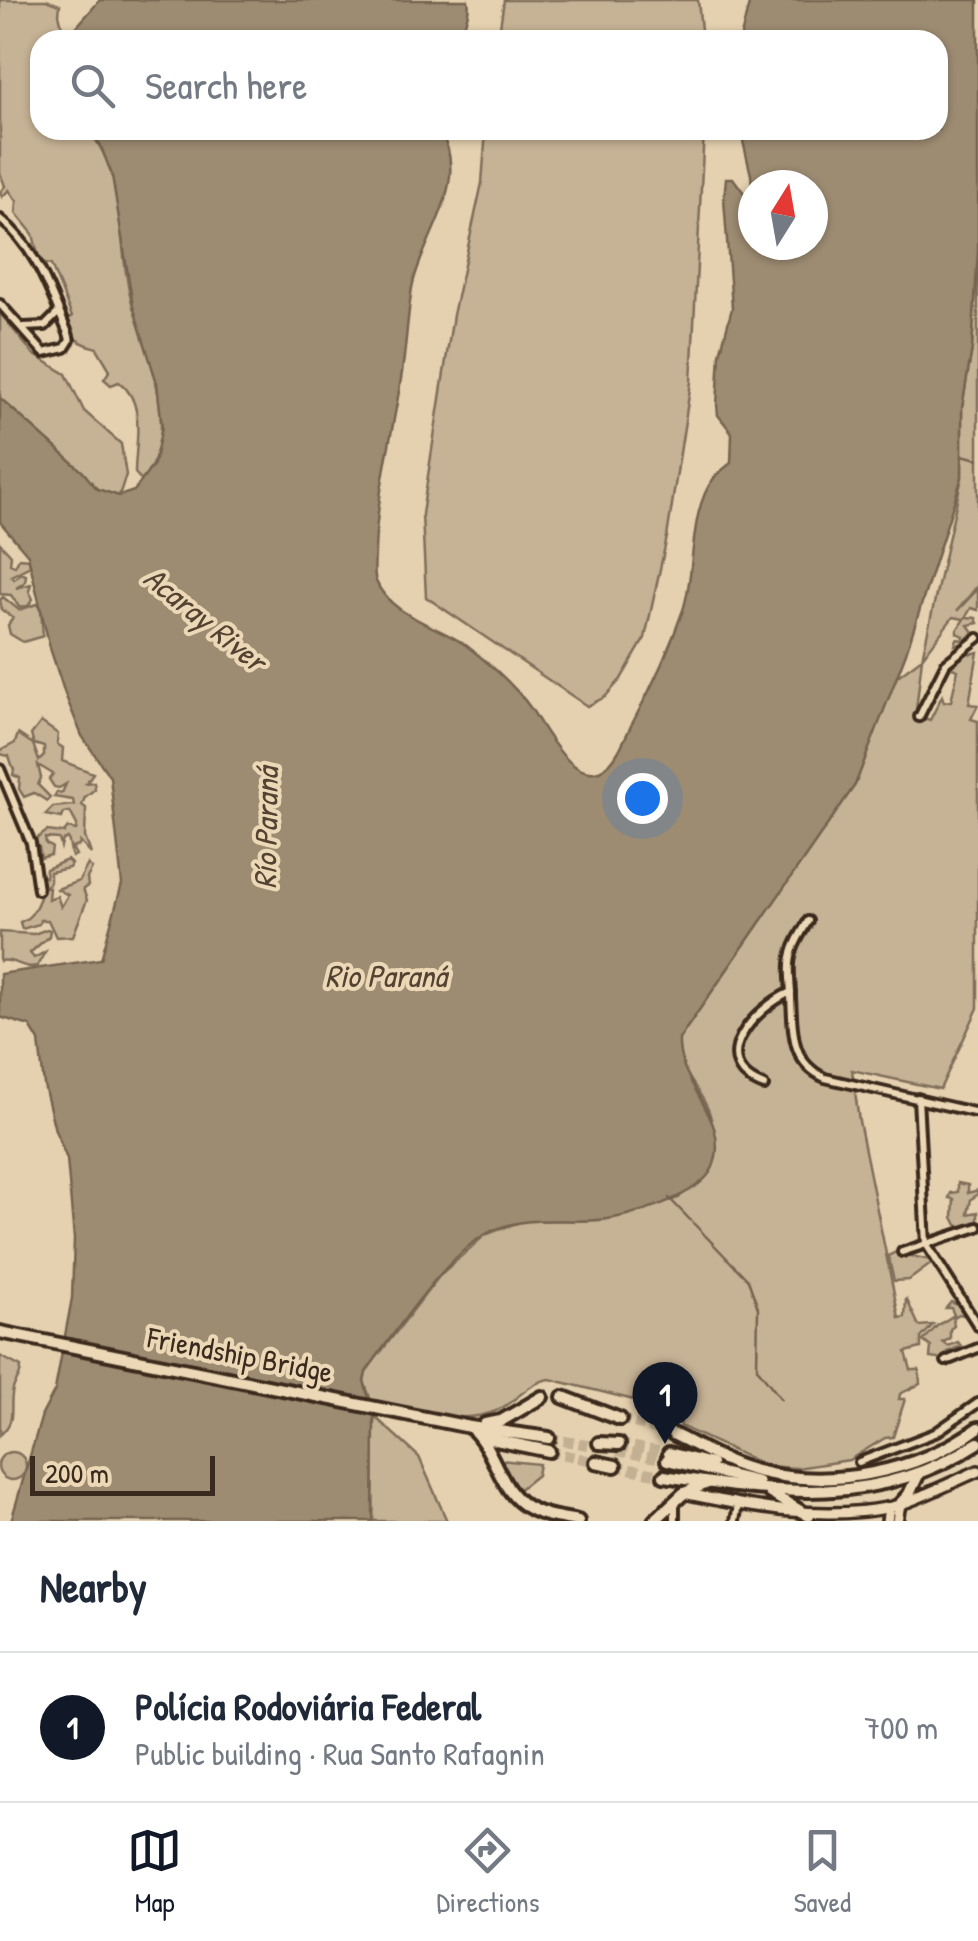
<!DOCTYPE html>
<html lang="en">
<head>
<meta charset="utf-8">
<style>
  :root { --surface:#fff; --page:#f6f6f7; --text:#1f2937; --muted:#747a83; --line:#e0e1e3; --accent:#111827 }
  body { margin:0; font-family:"Patrick Hand",sans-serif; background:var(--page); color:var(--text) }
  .compass { position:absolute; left:738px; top:170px; width:90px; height:90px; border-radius:50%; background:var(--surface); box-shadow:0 2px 8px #0004; rotate:11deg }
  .scale { position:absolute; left:30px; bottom:25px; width:185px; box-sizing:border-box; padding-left:10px; border:5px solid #3b2a1e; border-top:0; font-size:28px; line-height:35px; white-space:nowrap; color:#3b2a1e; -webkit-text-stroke:8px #ecd8b6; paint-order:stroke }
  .you { position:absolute; left:642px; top:798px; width:35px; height:35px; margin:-25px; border:8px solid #fff; border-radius:50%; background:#1a73e8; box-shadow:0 0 0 15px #1a73e833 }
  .badge { display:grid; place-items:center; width:65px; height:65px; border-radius:50%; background:var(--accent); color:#fff; font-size:32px; font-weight:700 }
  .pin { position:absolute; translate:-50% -82px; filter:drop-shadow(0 2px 5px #0008) }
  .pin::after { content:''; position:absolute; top:52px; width:35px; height:30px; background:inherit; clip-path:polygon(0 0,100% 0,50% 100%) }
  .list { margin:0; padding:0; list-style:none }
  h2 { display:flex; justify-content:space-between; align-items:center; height:130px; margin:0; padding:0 40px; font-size:42px }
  h2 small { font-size:32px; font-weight:400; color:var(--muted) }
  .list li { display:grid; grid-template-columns:65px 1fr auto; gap:30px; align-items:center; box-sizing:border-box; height:150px; padding:0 40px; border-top:2px solid var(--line) }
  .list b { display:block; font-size:38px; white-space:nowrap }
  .list p { margin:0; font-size:32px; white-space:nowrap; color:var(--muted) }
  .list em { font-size:32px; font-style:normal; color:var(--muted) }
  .icon { flex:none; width:55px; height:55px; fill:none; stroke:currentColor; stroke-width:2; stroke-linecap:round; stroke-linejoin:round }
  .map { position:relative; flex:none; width:978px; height:1521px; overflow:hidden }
  .search { position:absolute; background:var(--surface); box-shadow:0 2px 8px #0004; left:30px; right:30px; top:30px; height:110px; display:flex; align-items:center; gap:25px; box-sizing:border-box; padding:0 35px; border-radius:30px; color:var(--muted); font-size:38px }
  .sheet { height:280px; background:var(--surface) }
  nav { display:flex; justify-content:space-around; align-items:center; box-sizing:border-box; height:140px; border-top:2px solid var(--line); background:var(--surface); font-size:28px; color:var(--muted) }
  nav a { display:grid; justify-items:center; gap:5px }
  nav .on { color:var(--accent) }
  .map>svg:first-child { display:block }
  .green { fill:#c6b295; stroke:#806e5a; stroke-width:2.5 }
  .water { fill:#9d8b72; stroke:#766450; stroke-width:2.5 }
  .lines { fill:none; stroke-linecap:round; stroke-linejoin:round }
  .stream { stroke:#766450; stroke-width:2.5 }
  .trunk-tunnel { stroke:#c3b093; stroke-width:10; stroke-dasharray:10 5; stroke-linecap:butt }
  .minor-casing { stroke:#3b2a1e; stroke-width:14 }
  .secondary-casing { stroke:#3b2a1e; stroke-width:16 }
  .primary-casing { stroke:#3b2a1e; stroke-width:16 }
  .trunk-casing { stroke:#3b2a1e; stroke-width:18 }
  .minor { stroke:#ecd8b6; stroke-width:6 }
  .secondary { stroke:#ecd8b6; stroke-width:9 }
  .primary { stroke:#ecd8b6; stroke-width:9 }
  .trunk { stroke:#ecd8b6; stroke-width:10 }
  .labels { text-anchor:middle; stroke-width:8; stroke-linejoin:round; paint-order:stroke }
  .street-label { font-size:30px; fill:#3b2a1e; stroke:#ecd8b6 }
  .water-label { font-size:32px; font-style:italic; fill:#544233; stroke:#ecd8b6 }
</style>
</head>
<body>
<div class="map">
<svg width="978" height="1521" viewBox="0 0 978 1521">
  <rect width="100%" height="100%" fill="#e5d1b0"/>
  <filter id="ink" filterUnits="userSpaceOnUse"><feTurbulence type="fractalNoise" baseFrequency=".01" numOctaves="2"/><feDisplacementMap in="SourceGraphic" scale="20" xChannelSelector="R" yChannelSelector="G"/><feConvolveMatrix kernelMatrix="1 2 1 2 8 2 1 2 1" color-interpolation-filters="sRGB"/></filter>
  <g filter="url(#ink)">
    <g class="green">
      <path d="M0 0H46L60 5 59 14 65 40H40V130H88C129 177 116 250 133 306 145 344 161 383 161 425 161 447 155 463 142 481L135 473C135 443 147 403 119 382L111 385 104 379 110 370 97 348C79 343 71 338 62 322L72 317 51 265 40 263 33 234 16 213 17 201 9 190 2 197 0 192 5 186 0 173Z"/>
      <path d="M504 0H698L702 40H498Z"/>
      <path d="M486 130H704L691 382 667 537 645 638 621 679 605 697 587 706 426 597 422 514 453 315 482 183Z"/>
      <path d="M978 250V585L957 611 978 589V610L971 608 966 617 976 618 978 623 968 625 973 632 961 645H955L957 639 963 640 964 636 957 633V630L964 619 953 617 922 658 915 719 919 723 924 718 930 720 942 696 944 702 951 701 958 670 950 667 947 672 941 669 964 646 971 654 978 652 969 704 978 705 971 719 978 721V1008L940 1089 852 1070 859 1121 899 1318 905 1317 906 1298 919 1326 933 1325 921 1338V1348L906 1352 911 1370H919L920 1384 900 1394 899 1399H905L893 1437 885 1438 849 1460 797 1468 766 1466 680 1426 682 1412 550 1379C529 1382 516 1402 496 1411 459 1427 409 1408 371 1401L364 1381 366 1371 441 1274 485 1235 525 1220H602L679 1198 716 1148C714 1134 713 1119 707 1107 694 1080 677 1072 679 1039L855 785 895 678 922 658 962 477V408L972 348Z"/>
      <path d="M0 313 33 354 66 374 84 411 121 444 126 475 119 496 97 489 83 472 0 398Z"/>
      <path d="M0 543 11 555 10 564 15 566 19 558 29 559 30 566 11 576 14 579 21 573 26 575 25 582 16 588 31 584 29 591 33 599 28 606 19 607 11 595 0 594Z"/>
      <path d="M3 597 19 610 37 604 41 610 43 636 23 642 10 634 8 625 13 618 2 610 0 600Z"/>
      <path d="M41 722 58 734 57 744 63 748 62 761 93 773 86 783 94 782 95 789 85 797 82 805 86 808 85 837 91 854 80 842 79 846 72 848 76 855 72 857 68 838 63 840 61 847 59 839 45 838 46 844 52 847 51 855 41 858 39 847 31 843 47 831 64 833 68 828 76 830 77 825 70 812 64 813 62 818 45 815 53 807 74 805 73 800 54 797 57 792 62 793 66 784 59 788 54 787 49 779 53 774 38 765 41 778 38 785 50 797 47 801 34 793 24 797 19 789 20 778 13 775 14 770 9 756 0 754V751L15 743 18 734 33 744 39 761 44 756V747L34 744 31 735Z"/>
      <path d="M67 860 71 864 69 868 50 872V882L45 887H49L48 899 57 896 61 907 68 895 57 889 79 881 88 864 92 869 87 878 88 886 83 889 87 900 73 936 56 937 48 920H40L39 924 22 929 20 922C35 917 38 901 44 887H33V875L45 877 46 869Z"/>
      <path d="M47 929 50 930 49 936 30 953 34 958 45 952 37 966C23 970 14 958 0 961V932L34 934Z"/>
      <path d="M958 1183 968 1185V1193L978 1190 977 1195 971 1199 968 1214 978 1212V1222L965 1227 957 1225 953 1217 954 1199 949 1198 951 1193 958 1192Z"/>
      <path d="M904 1248 906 1255 935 1261 909 1280 894 1281 888 1256Z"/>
      <path d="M951 1302 968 1310 967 1316 959 1314 953 1318 954 1326 950 1329V1339L943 1342 948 1346 958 1342 961 1346 948 1352 944 1360 930 1358 931 1347 923 1341 937 1326 954 1315 951 1308H946Z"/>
      <path d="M0 1356 21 1367C21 1378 15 1381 13 1389 8 1408 18 1420 0 1435Z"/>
      <path d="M374 1416 419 1457 447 1521H373Z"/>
      <circle cx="12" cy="1466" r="14"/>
      <path d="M500 1460 539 1464 537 1475 517 1491Z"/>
    </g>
    <g class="water">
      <path d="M100 0H468C471 14 463 29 455 40H65Z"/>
      <path d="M750 0H978V250L972 348 962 408V477L906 653 855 785 679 1039C676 1084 732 1118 713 1167 701 1196 628 1218 598 1220 560 1223 522 1214 486 1234 446 1256 394 1333 366 1372L364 1381 374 1416 373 1521H11L42 1415 55 1390 72 1298 74 1239 67 1159 55 1130 44 1085 39 1041 30 1026 0 1017V974L101 959 122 884 110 777 82 736 65 694 50 648 28 555 0 522V398L83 472 97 489 119 496 134 491 154 464 162 427 157 383 133 306 112 175 100 144 88 130H439C473 181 421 239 412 288 407 318 406 349 401 379 392 437 377 492 375 551 375 560 373 573 376 581 390 616 439 626 467 646 490 664 516 686 532 710 545 730 577 792 607 766 619 756 626 734 634 720 653 685 670 648 683 610 696 572 688 511 714 478 719 472 725 468 731 463L732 433 718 415 717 405 720 354 732 308 724 199 726 178H733L744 193 753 245H813V185H753V203L751 175 743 141 746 130H938V40H740Z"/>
    </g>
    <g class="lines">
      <g class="stream">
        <path d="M962 455 978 459"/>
        <path d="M669 1198 748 1280 758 1308 757 1368 781 1399"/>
      </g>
      <g class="trunk-tunnel">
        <path d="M620 1419 673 1434"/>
        <path d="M549 1438 598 1447"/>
        <path d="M619 1444 669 1453"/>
        <path d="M549 1451 596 1462"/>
        <path d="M617 1451 667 1460"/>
        <path d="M615 1466 664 1476"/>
      </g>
      <defs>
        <g id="minor">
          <path d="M0 219C37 248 50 292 68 333L70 340 65 348 44 353 0 304"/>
          <path d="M24 327 45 326 59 312"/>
          <path d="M919 717 946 663 978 638"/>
          <path d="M0 769 31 843 38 890"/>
          <path d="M808 921C802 932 793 944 791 957 788 969 791 984 791 997 793 1030 790 1062 825 1078L978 1113"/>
          <path d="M764 1086C704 1063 754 1008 791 992"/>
          <path d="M918 1098 926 1244 978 1326"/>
          <path d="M902 1252 978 1227"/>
          <path d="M946 1361 978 1348"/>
          <path d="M859 1462 935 1433 978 1403"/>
          <path d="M675 1521V1502"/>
          <path d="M735 1521 738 1505"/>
        </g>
        <g id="secondary">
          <path d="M887 1521 889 1508"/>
          <path d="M897 1521 900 1504"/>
        </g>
        <path id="primary" d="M684 1493C753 1508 822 1521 892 1507 921 1498 950 1483 978 1471"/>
        <g id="trunk">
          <path d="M0 1332 470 1427 549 1438"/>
          <path d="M563 1397 620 1419"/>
          <path d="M485 1424 501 1421 542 1397"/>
          <path d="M470 1427C497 1450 498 1493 531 1509 546 1517 562 1518 578 1521"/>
          <path d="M673 1434C700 1447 727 1464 757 1471 830 1490 918 1472 978 1428"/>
          <path d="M481 1437 549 1451"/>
          <path d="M599 1443 619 1444"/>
          <path d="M669 1453 711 1464"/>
          <path d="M667 1460 758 1482"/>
          <path d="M596 1462 615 1466"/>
          <path d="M664 1476C776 1493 877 1509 978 1443"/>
          <path d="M770 1493 809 1516"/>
          <path d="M900 1504 909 1494 918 1475"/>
          <path d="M654 1521 684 1493 708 1483"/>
        </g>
      </defs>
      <use href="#minor" class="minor-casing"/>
      <use href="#secondary" class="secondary-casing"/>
      <use href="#primary" class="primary-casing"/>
      <use href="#trunk" class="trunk-casing"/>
      <use href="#minor" class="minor"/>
      <use href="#secondary" class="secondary"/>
      <use href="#primary" class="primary"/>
      <use href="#trunk" class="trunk"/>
    </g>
  </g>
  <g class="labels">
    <g class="street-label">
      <text transform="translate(240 1355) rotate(11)" y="10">Friendship Bridge</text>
    </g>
    <g class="water-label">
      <text transform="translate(205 619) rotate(39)" y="11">Acaray River</text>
      <text transform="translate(266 828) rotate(-89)" y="11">Río Paraná</text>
      <text x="386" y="987">Rio Paraná</text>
    </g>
  </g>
</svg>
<svg class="compass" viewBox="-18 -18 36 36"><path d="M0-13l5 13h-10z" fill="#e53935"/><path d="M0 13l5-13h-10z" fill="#747a83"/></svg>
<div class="scale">200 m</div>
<div class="you"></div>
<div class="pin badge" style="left:665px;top:1444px">1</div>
<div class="search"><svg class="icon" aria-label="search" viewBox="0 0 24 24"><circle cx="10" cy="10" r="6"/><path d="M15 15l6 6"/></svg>Search here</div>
</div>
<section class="sheet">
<h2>Nearby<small></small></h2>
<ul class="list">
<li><span class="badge">1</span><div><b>Polícia Rodoviária Federal</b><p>Public building · Rua Santo Rafagnin</p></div><em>700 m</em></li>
</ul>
</section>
<nav>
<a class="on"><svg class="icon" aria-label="map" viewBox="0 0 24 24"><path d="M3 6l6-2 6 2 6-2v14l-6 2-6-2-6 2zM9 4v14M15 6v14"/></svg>Map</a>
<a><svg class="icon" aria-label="directions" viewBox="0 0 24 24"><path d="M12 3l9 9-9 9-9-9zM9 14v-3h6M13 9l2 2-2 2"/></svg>Directions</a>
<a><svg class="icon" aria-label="saved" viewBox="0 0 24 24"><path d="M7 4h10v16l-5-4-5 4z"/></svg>Saved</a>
</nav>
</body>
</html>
